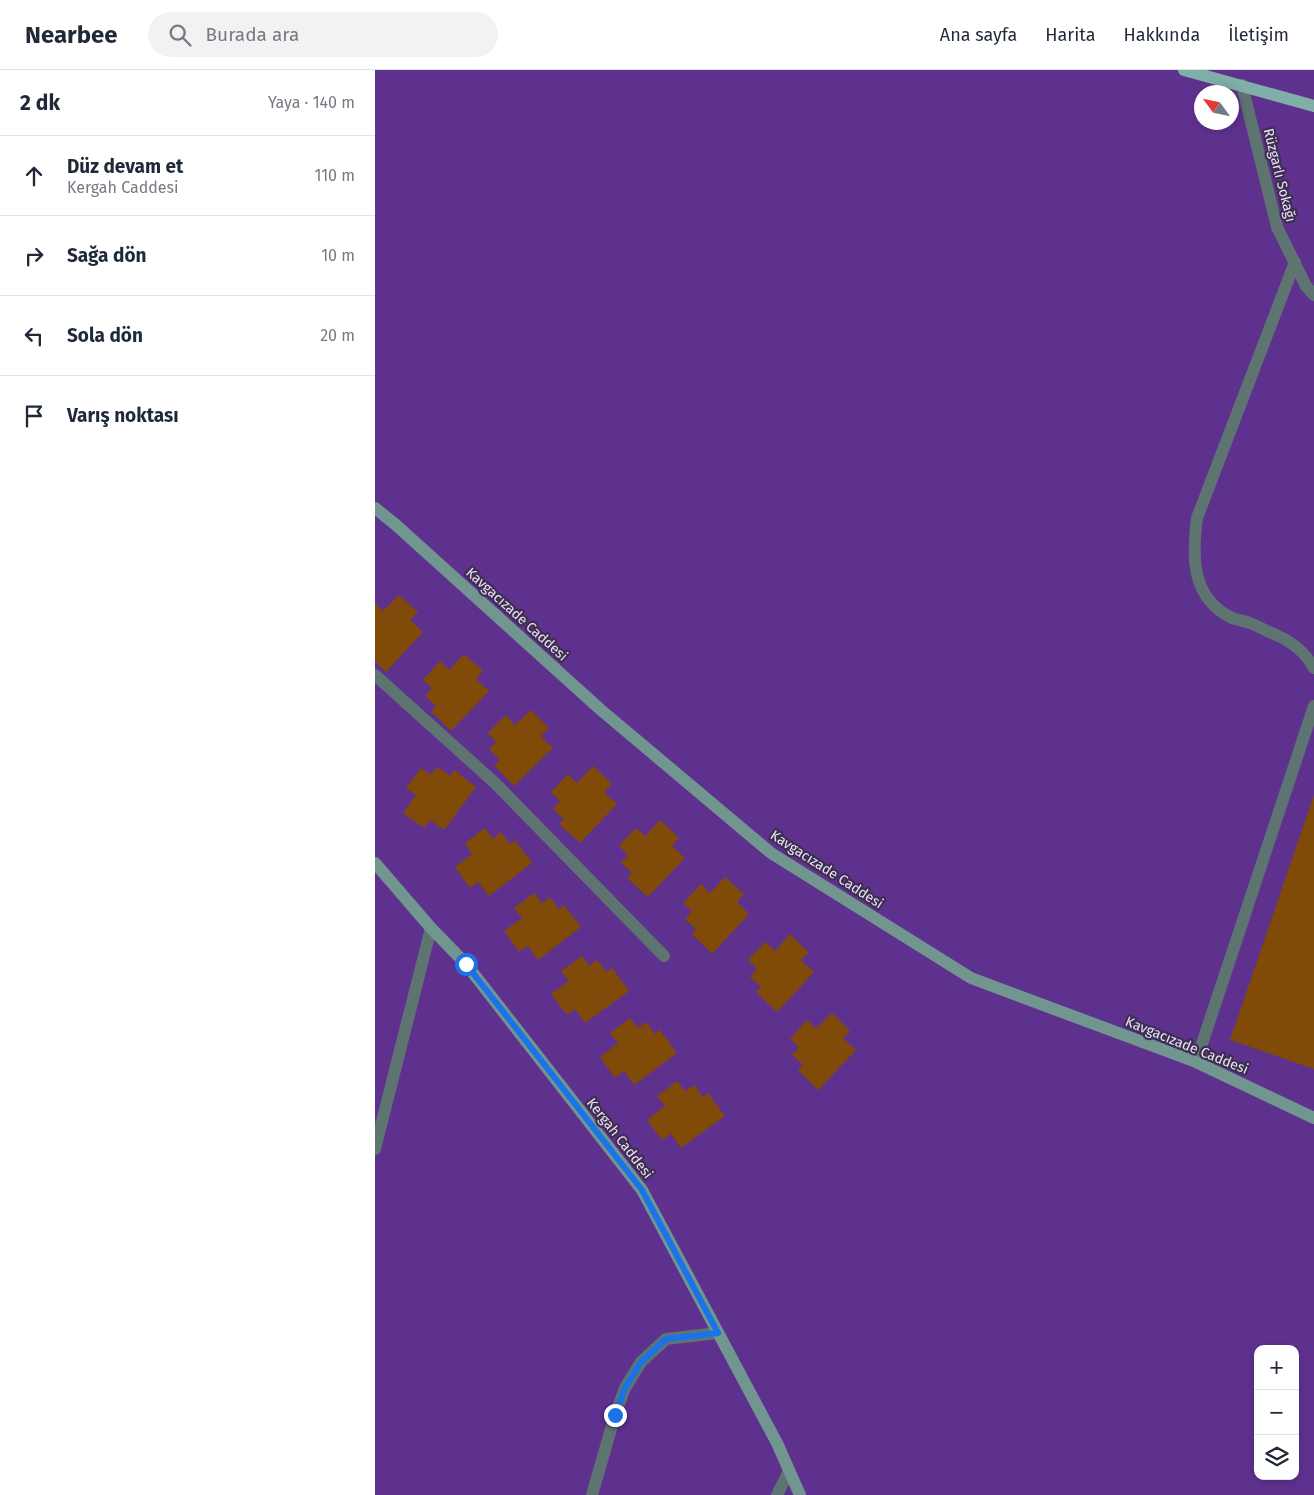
<!DOCTYPE html>
<html lang="tr">
<head>
<meta charset="utf-8">
<style>
  :root { --surface:#fff; --page:#f2f2f3; --text:#1f2937; --muted:#747a83; --line:#e0e1e3 }
  body { margin:0; font-family:"Fira Sans",sans-serif; background:var(--page); color:var(--text) }
  .controls { position:absolute; right:15px; bottom:15px; display:grid; overflow:hidden; border-radius:10px; box-shadow:0 2px 8px #0003 }
  .controls button { width:45px; height:45px; display:grid; place-items:center; padding:0; border:0; border-bottom:1px solid var(--line); background:var(--surface); color:var(--text); font:25px sans-serif }
  .compass { position:absolute; left:819px; top:15px; width:45px; height:45px; border-radius:50%; background:var(--surface); box-shadow:0 2px 8px #0003; rotate:303deg }
  .stop { position:absolute; width:15px; height:15px; margin:-11px; border:4px solid #1a73e8; border-radius:50%; background:#fff }
  .stop.end { background:#1a73e8; border-color:#fff; box-shadow:0 1px 5px #0008 }
  .list { margin:0; padding:0; list-style:none }
  h2 { display:flex; justify-content:space-between; align-items:center; height:65px; margin:0; padding:0 20px; font-size:21px }
  h2 small { font-size:16px; font-weight:400; color:var(--muted) }
  .list li { display:grid; grid-template-columns:32px 1fr auto; gap:15px; align-items:center; box-sizing:border-box; height:80px; padding:0 20px; border-top:1px solid var(--line) }
  .list b { display:block; font-size:19px; white-space:nowrap }
  .list p { margin:0; font-size:16px; white-space:nowrap; color:var(--muted) }
  .list em { font-size:16px; font-style:normal; color:var(--muted) }
  .icon { flex:none; width:28px; height:28px; fill:none; stroke:currentColor; stroke-width:2; stroke-linecap:round; stroke-linejoin:round }
  .map { position:relative; flex:none; width:939px; height:1425px; overflow:hidden }
  header { display:flex; align-items:center; gap:30px; box-sizing:border-box; height:70px; padding:0 25px; background:var(--surface); border-bottom:1px solid var(--line) }
  header strong { font-size:24px }
  nav { display:flex; gap:28px; margin-inline-start:auto; font-size:18px }
  .search { width:350px; height:45px; background:var(--page); display:flex; align-items:center; gap:12px; box-sizing:border-box; padding:0 18px; border-radius:28px; color:var(--muted); font-size:19px }
  main { display:flex }
  aside { flex:1; background:var(--surface) }
  .map>svg:first-child { display:block }
  .green { fill:#5f318f; fill-rule:evenodd }
  .building { fill:#804a08 }
  .lines { fill:none; stroke-linecap:round; stroke-linejoin:round }
  .lane { stroke:#5d7470; stroke-width:12 }
  .street { stroke:#5d7470; stroke-width:12 }
  .secondary { stroke:#71958f; stroke-width:12 }
  .primary { stroke:#80afa7; stroke-width:12 }
  .route { stroke:#1a73e8; stroke-width:6 }
  .labels { text-anchor:middle; stroke-width:4.5; stroke-linejoin:round; paint-order:stroke }
  .street-label { font-size:14px; fill:#eae1f7; stroke:#3e2f51 }
</style>
</head>
<body>
<header>
<strong>Nearbee</strong>
<div class="search"><svg class="icon" aria-label="search" viewBox="0 0 24 24"><circle cx="10" cy="10" r="6"/><path d="M15 15l6 6"/></svg>Burada ara</div>
<nav><a>Ana sayfa</a><a>Harita</a><a>Hakkında</a><a>İletişim</a></nav>
</header>
<main>
<aside>
<h2>2 dk<small>Yaya · 140 m</small></h2>
<ul class="list">
<li><svg class="icon" aria-label="ahead" viewBox="0 0 24 24"><path d="M12 20V5M6 11l6-6 6 6"/></svg><div><b>Düz devam et</b><p>Kergah Caddesi</p></div><em>110 m</em></li>
<li><svg class="icon" aria-label="right" viewBox="0 0 24 24"><path d="M7 20v-9h11M14 6l5 5-5 5"/></svg><div><b>Sağa dön</b></div><em>10 m</em></li>
<li><svg class="icon" aria-label="left" viewBox="0 0 24 24"><path d="M17 20v-9H6M10 6l-5 5 5 5"/></svg><div><b>Sola dön</b></div><em>20 m</em></li>
<li><svg class="icon" aria-label="arrive" viewBox="0 0 24 24"><path d="M6 21V4h12l-3 4 3 4H6"/></svg><div><b>Varış noktası</b></div></li>
</ul>
</aside>
<div class="map">
<svg width="939" height="1425" viewBox="0 0 939 1425">
  <rect width="100%" height="100%" fill="#3e2f51"/>
  <path class="green" d="M0 0H939V1425H0ZM826 22H856V52H826ZM883 1279H920V1406H883Z"/>
  <g class="building">
    <path d="M24 525 43 542 35 550 48 562 11 602 0 591V533L8 541Z"/>
    <path d="M89 584 108 601 101 609 114 621 76 661 56 641 61 636 50 626 57 618 48 610 65 591 74 600Z"/>
    <path d="M156 640 174 658 166 666 178 678 139 716 119 695 125 690 114 679 121 672 113 663 131 645 140 655Z"/>
    <path d="M218 696 237 714 229 722 242 734 205 773 184 754 189 749 178 739 185 731 176 722 193 704 202 713Z"/>
    <path d="M62 697 75 706 79 700 101 717 69 760 55 750 49 758 28 743 41 725 31 718 46 698 56 705Z"/>
    <path d="M939 725V999L855 970Z"/>
    <path d="M285 750 304 768 297 776 310 788 273 827 252 808 257 803 246 792 253 785 244 776 261 758 270 766Z"/>
    <path d="M110 758 118 769 126 762 135 774 140 770 157 793 114 826 103 812 95 818 80 797 97 784 90 773Z"/>
    <path d="M350 807 369 824 362 832 374 844 337 884 317 864 321 859 310 849 317 841 308 833 326 814 335 823Z"/>
    <path d="M159 823 167 833 175 827 184 839 189 835 206 857 163 890 153 876 144 882 129 861 147 848 139 838Z"/>
    <path d="M415 864 434 883 426 890 439 902 402 942 381 922 386 917 375 907 382 899 373 890 390 872 400 881Z"/>
    <path d="M207 886 214 896 222 890 232 902 237 898 254 921 210 953 200 939 192 945 176 924 194 911 186 901Z"/>
    <path d="M457 943 475 961 468 968 481 980 443 1020 423 1000 428 995 417 985 424 977 415 969 432 950 441 959Z"/>
    <path d="M255 948 263 958 271 952 280 964 285 960 302 983 259 1015 249 1001 240 1008 225 987 243 973 235 963Z"/>
    <path d="M302 1011 310 1021 319 1015 328 1027 333 1023 350 1046 306 1078 296 1064 287 1070 272 1050 290 1036 282 1026Z"/>
  </g>
  <g class="lines">
    <g class="lane">
      <path d="M0 605 120 713 289 886"/>
      <path d="M217 1425 240 1345 250 1318 266 1292 291 1269 343 1263"/>
    </g>
    <g class="street">
      <path d="M867 15 902 157 931 216 939 225"/>
      <path d="M920 192 822 448C817 487 816 528 857 548 862 550 869 551 875 553 883 556 891 561 899 564 916 571 930 582 939 598"/>
      <path d="M821 992 939 636"/>
      <path d="M0 1079 56 858"/>
      <path d="M402 1425 414 1401"/>
    </g>
    <g class="secondary">
      <path d="M0 438 21 455 226 640 396 783 596 908 821 992 939 1048"/>
      <path d="M0 793 56 858 91 894 267 1120 402 1373 425 1425"/>
    </g>
    <path class="primary" d="M809 0 939 36"/>
  </g>
  <g class="lines">
    <path class="route" d="M91 894 267 1120 343 1263 291 1269 266 1292 250 1318 240 1345"/>
  </g>
  <g class="labels">
    <g class="street-label">
      <text transform="translate(905 105) rotate(76)" y="5">Rüzgarlı Sokağı</text>
      <text transform="translate(142 544) rotate(42)" y="5">Kavgacızade Caddesi</text>
      <text transform="translate(452 799) rotate(33)" y="5">Kavgacızade Caddesi</text>
      <text transform="translate(812 975) rotate(22)" y="5">Kavgacızade Caddesi</text>
      <text transform="translate(245 1068) rotate(52)" y="5">Kergah Caddesi</text>
    </g>
  </g>
</svg>
<div class="controls">
<button>+</button>
<button>−</button>
<button><svg class="icon" aria-label="layers" viewBox="0 0 24 24"><path d="M12 4l9 5-9 5-9-5zM3 14l9 5 9-5"/></svg></button>
</div>
<svg class="compass" viewBox="-18 -18 36 36"><path d="M0-13l5 13h-10z" fill="#e53935"/><path d="M0 13l5-13h-10z" fill="#747a83"/></svg>
<div class="stop" style="left:91px;top:894px"></div>
<div class="stop end" style="left:240px;top:1345px"></div>
</div>
</main>
</body>
</html>
